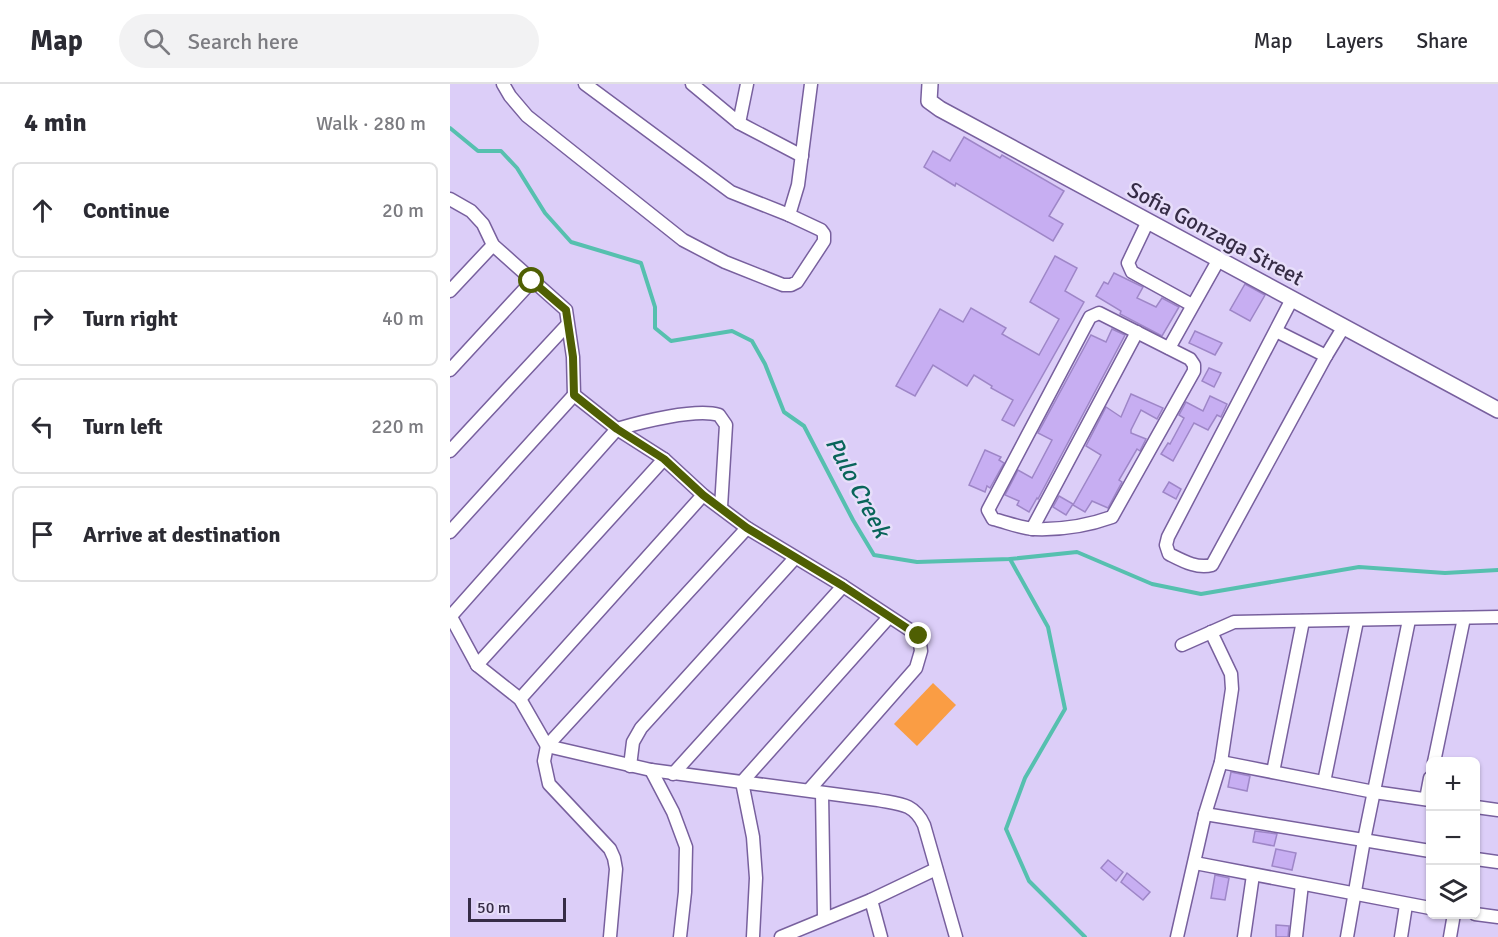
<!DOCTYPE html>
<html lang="en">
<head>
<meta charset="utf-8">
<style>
  :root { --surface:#fff; --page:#f2f2f3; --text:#2b2b33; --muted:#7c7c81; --line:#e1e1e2 }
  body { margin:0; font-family:Signika,sans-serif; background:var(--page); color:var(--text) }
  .controls { position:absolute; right:18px; bottom:18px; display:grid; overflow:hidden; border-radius:9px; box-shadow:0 2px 4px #0004 }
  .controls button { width:54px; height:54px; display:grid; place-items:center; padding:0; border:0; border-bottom:2px solid var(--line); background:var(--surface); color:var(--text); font:30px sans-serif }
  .scale { position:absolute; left:18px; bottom:15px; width:98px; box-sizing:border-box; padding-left:6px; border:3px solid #362c46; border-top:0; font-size:16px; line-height:21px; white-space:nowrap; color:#362c46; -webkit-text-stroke:4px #e7defa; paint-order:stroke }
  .stop { position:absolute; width:18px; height:18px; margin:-14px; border:4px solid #4f5f03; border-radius:50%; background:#fff }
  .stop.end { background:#4f5f03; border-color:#fff; box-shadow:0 2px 6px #0008 }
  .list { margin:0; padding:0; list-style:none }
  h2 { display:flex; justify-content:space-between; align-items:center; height:78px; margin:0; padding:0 24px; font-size:26px }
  h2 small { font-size:20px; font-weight:400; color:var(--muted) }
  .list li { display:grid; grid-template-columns:39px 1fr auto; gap:18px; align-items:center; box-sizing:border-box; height:96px; margin:0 12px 12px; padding:0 12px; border:2px solid var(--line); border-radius:9px }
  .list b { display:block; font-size:22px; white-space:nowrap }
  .list em { font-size:20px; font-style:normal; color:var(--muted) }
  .icon { flex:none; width:33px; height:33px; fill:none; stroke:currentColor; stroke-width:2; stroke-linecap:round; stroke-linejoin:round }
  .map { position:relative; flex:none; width:1048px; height:853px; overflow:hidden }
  header { display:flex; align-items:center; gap:36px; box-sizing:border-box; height:84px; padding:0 30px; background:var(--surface); border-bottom:2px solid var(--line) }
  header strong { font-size:28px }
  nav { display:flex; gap:33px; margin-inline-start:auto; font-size:21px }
  .search { width:420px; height:54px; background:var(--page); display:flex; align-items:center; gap:15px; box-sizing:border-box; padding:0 21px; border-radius:33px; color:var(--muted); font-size:22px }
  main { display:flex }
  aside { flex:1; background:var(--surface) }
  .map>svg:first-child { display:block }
  .green { fill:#fa9d44 }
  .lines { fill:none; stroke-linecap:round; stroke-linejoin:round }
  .stream { stroke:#56c0af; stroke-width:4 }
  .building { fill:#c7aef2; stroke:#9e86c7; stroke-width:1.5 }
  .minor-casing { stroke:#78609e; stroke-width:15 }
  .tertiary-casing { stroke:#78609e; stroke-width:18 }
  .minor { stroke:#fff; stroke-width:12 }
  .tertiary { stroke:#fff; stroke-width:15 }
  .route { stroke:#4f5f03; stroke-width:8 }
  .labels { text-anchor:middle; stroke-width:5; stroke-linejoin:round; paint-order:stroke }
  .street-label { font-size:22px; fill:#362c46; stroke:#e7defa }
  .water-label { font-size:24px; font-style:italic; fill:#09655a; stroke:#e7defa }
</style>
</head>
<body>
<header>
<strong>Map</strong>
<div class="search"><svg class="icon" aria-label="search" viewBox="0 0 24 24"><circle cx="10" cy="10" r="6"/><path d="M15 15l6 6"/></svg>Search here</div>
<nav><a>Map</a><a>Layers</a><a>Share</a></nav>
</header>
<main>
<aside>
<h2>4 min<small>Walk · 280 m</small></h2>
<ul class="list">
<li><svg class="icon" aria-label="ahead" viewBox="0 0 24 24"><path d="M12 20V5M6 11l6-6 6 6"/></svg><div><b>Continue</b></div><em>20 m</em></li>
<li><svg class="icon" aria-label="right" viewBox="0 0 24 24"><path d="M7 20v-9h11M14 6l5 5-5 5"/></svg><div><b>Turn right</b></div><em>40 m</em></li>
<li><svg class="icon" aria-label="left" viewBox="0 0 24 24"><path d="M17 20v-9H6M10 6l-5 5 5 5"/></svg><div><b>Turn left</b></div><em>220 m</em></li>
<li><svg class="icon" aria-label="arrive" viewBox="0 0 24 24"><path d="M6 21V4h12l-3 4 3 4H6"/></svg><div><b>Arrive at destination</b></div></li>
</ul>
</aside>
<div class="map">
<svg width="1048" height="853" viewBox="0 0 1048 853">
  <rect width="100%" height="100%" fill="#dccef8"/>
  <path class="green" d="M483 599 506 621 467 662 444 640Z"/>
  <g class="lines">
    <g class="stream">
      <path d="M0 44 28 67H51L67 84 95 129 121 158 191 179 205 223V244L221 257 282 247 302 257 315 280 334 328 354 342 403 436 424 471 467 478 560 475 627 468 702 500 751 510 909 483 995 489 1048 486"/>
      <path d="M560 475 598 543 615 625 575 694 556 745 579 797 635 853"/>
    </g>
  </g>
  <g class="building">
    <path d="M514 53 550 74 552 71 614 107 599 132 613 140 603 157 506 99 505 102 474 83 483 67 500 77Z"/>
    <path d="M605 172 627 184 615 207 634 218 564 342 552 336 563 316 541 304 542 302 524 291 517 302 483 281 465 312 446 302 490 225 513 238 521 224 556 244 552 250 589 271 609 235 580 218Z"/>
    <path d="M664 189 693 203 687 214 706 223 712 214 729 223 712 252 670 230 671 227 646 212 654 198 658 200Z"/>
    <path d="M795 200 815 211 800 237 780 226Z"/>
    <path d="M662 245 675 251 588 415 587 414 579 428 567 421 569 417 555 411 568 386 582 394 602 356 588 349 641 251 656 258Z"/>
    <path d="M745 247 772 259 765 271 739 259Z"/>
    <path d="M759 284 771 289 764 303 752 297Z"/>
    <path d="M681 310 713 324 707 335 691 326 681 346V349L696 355 690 367 687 365 669 396 672 398 658 424 642 417 635 428 623 421 651 371 636 362 656 323 671 333Z"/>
    <path d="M760 312 777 320 771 333 767 331 758 346 744 339 723 377 711 370 718 359 720 360 734 334 729 331 736 318 753 327Z"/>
    <path d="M535 366 551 373 549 376 554 379 540 404 537 402 535 408 519 401Z"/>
    <path d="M719 398 731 405 726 415 713 408Z"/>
    <path d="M609 412 623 420 616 431 603 423Z"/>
    <path d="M781 688 800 692 797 707 778 703Z"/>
    <path d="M805 747 827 750 824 762 803 758Z"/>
    <path d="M826 765 846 769 842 786 822 782Z"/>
    <path d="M658 776 673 788 666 797 651 784Z"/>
    <path d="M677 789 700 808 693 816 671 798Z"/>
    <path d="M765 791 779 794 775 816 761 814Z"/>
    <path d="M826 841 839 842 838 853H826Z"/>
  </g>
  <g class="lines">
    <defs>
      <g id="minor">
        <path d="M53 0 60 12 77 32 233 156 275 178 333 201H341L347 198 374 157V150L371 146 339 131 348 101 361 0"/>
        <path d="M135 0 281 108 339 131"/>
        <path d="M242 0 289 39 297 0"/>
        <path d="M289 39 352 72"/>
        <path d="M0 115 21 127 33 140 43 161 116 226 123 273 124 311 167 345 214 375 253 411 297 444 393 502 469 552 471 567 466 584 359 706"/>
        <path d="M698 137 678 179 682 188 742 221"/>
        <path d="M0 207 43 161"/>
        <path d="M649 229 740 275 744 281V287L662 433C637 442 611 446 584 445 570 444 556 438 543 435L538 426 640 233Z"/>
        <path d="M826 247 876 272 762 481C747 485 733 477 719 470L716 461 718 453 842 215"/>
        <path d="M719 264 769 175"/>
        <path d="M876 272 893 244"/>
        <path d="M0 286 82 197"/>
        <path d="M0 367 117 241"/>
        <path d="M582 445 687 248"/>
        <path d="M0 448 124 311"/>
        <path d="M0 531 27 581 70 615 97 662 201 686 428 716C449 720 464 719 474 741L506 853"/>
        <path d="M1 532 167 345C191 338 246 324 269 331L276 341 271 423"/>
        <path d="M732 561 784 538 1048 533"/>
        <path d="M27 581 214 375"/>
        <path d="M70 615 253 411"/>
        <path d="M771 678 924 708 980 716"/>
        <path d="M984 678 1014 534"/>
        <path d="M180 682 183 658 191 644 345 474"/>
        <path d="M201 686 223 728 236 763 235 808 230 853"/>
        <path d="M823 688 853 537"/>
        <path d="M223 690 393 502"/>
        <path d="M874 698 907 537"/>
        <path d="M372 709 374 834"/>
        <path d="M976 715 980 694"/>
        <path d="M1026 723 1048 726"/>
        <path d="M755 730 980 767"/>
        <path d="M1026 775 1048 778"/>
        <path d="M745 779 980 824"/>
        <path d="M421 816 431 853"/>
        <path d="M1025 830 1048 833"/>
        <path d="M160 853 166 785 164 774 160 765 99 700 94 677 97 662 297 444"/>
        <path d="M303 853 306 794 303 753 292 698 439 533"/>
        <path d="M331 853 421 816 486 785"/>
        <path d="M727 853 755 730 771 678 782 605 781 590 761 548"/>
        <path d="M794 853 803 791"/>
        <path d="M846 853 852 800"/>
        <path d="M897 853 914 756 959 536"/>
        <path d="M951 853 956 821"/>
        <path d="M1000 853 1004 830"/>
      </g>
      <path id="tertiary" d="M480 0 479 17 490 25 1048 326"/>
    </defs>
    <use href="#minor" class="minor-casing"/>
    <use href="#tertiary" class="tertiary-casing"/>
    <use href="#minor" class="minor"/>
    <use href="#tertiary" class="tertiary"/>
  </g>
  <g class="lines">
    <path class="route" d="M82 197 116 226 123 273 124 311 167 345 214 375 253 411 297 444 393 502 469 552"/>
  </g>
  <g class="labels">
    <g class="street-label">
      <text transform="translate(766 149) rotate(28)" y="8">Sofia Gonzaga Street</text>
    </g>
    <g class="water-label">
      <text transform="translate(408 403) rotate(62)" y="8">Pulo Creek</text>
    </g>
  </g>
</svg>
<div class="controls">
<button>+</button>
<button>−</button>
<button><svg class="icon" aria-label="layers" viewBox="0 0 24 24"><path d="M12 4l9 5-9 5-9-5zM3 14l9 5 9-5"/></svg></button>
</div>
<div class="scale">50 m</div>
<div class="stop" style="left:82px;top:197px"></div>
<div class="stop end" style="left:469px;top:552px"></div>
</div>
</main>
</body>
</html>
